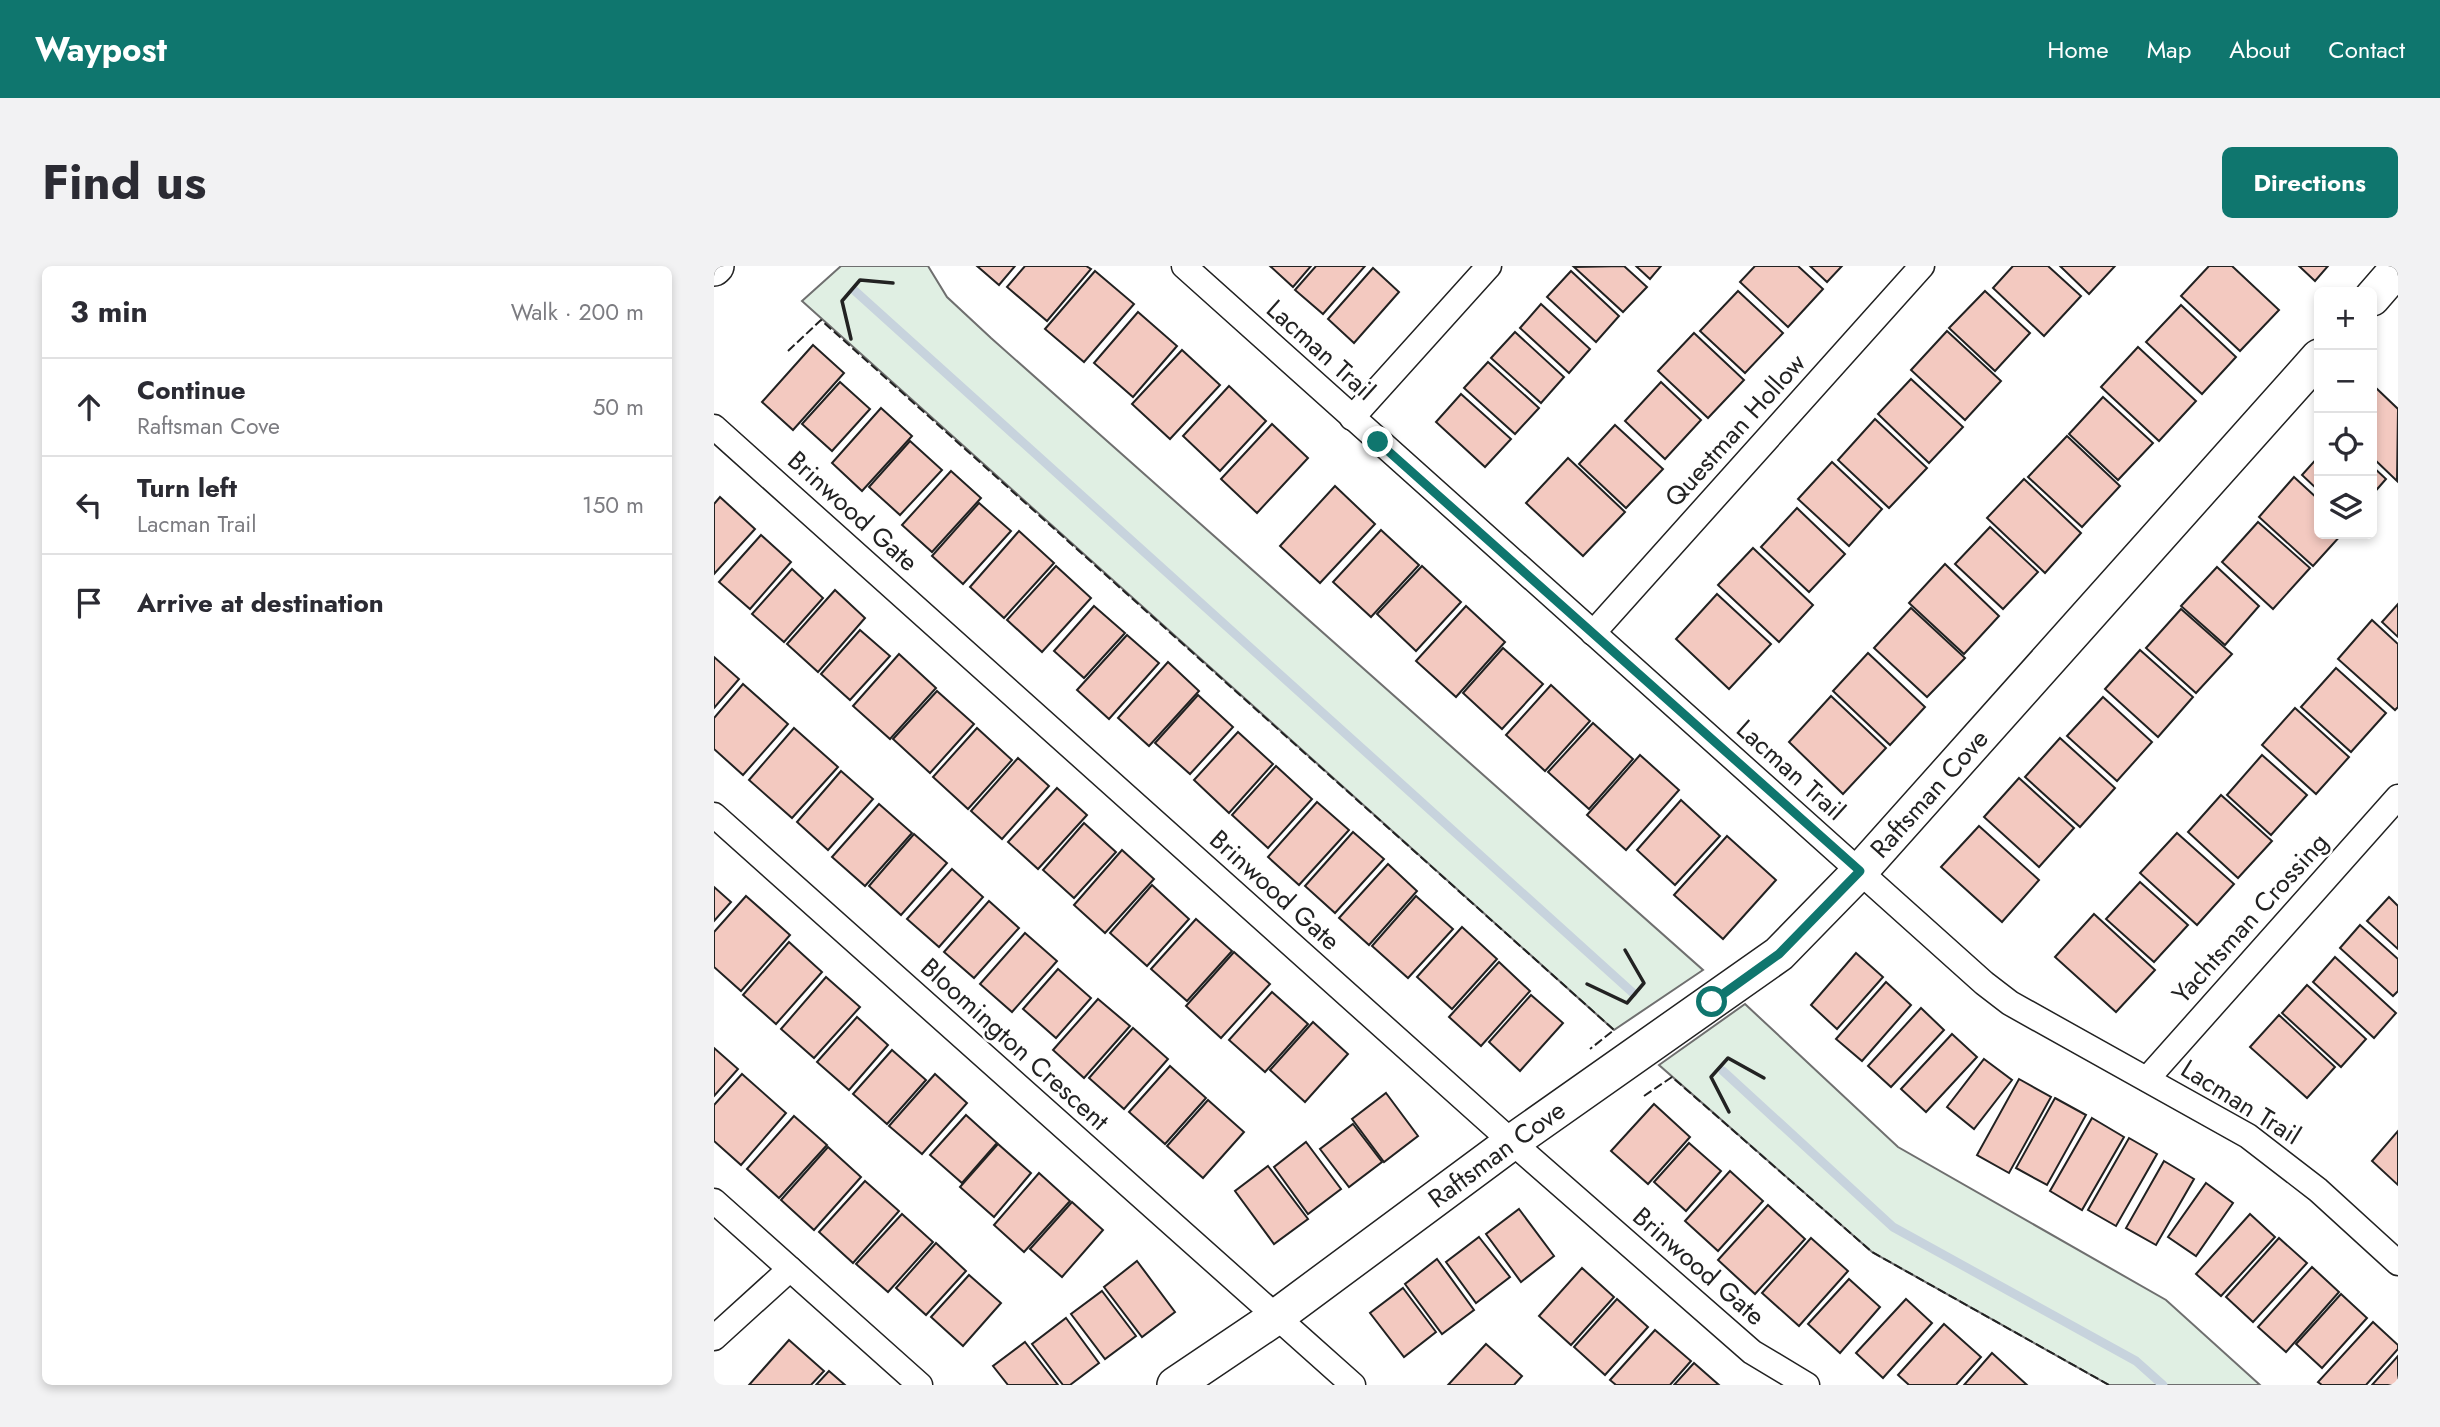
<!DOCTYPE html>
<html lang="en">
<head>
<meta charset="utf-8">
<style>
  :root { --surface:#fff; --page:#f2f2f3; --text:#2b2b33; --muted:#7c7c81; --line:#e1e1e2; --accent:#0f766e }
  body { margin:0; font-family:Jost,sans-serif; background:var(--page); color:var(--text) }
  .controls { position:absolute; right:21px; top:21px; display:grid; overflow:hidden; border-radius:10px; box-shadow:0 4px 10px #0003 }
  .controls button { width:63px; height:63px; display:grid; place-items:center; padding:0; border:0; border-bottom:2px solid var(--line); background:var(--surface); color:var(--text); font:35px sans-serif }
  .stop { position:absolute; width:21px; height:21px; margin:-16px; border:5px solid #0f766e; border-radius:50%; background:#fff }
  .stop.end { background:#0f766e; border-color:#fff; box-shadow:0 2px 7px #0008 }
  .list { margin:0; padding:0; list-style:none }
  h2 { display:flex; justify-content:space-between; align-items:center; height:91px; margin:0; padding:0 28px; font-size:30px }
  h2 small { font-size:23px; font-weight:400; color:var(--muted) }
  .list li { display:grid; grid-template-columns:46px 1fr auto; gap:21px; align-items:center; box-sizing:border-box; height:98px; padding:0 28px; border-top:2px solid var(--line) }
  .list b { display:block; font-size:26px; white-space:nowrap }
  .list p { margin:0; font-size:23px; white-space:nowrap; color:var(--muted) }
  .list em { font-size:23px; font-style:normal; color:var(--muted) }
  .icon { flex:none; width:38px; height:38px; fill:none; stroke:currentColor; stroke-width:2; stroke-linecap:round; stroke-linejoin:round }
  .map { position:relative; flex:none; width:1684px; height:1119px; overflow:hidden; border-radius:10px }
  header { display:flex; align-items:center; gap:42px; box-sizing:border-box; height:98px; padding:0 35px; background:var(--accent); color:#fff }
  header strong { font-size:33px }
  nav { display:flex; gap:38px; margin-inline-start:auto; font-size:24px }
  .intro { display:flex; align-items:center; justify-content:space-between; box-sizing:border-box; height:168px; padding:0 42px }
  h1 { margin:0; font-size:49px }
  .button { padding:18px 32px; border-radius:10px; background:var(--accent); color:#fff; font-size:24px; font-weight:700 }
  main { display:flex; gap:42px; padding:0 42px }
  aside { flex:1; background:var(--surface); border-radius:10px; box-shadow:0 4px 10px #0003 }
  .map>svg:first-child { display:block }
  .green { fill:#e0efe3; stroke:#6f6f6f; stroke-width:2 }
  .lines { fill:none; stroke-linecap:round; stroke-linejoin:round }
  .stream { stroke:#c7d3dd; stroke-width:9 }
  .building { fill:#f3c9c0; stroke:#222; stroke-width:2 }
  .street-casing { stroke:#222; stroke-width:27 }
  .secondary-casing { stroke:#222; stroke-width:38 }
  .street { stroke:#fff; stroke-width:24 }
  .secondary { stroke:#fff; stroke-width:35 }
  .fence { stroke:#222; stroke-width:2; stroke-dasharray:9 3.5; stroke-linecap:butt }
  .wall { stroke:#222; stroke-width:3.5 }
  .route { stroke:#0f766e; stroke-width:9 }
  .labels { text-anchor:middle; stroke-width:5; stroke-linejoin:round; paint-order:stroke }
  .street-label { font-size:26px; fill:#222; stroke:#fff }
</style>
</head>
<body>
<header>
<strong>Waypost</strong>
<nav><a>Home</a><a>Map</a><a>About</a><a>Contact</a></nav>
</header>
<div class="intro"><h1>Find us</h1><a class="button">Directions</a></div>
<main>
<aside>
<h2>3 min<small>Walk · 200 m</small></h2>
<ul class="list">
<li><svg class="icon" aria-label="ahead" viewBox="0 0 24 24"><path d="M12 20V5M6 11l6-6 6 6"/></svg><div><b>Continue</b><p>Raftsman Cove</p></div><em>50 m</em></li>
<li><svg class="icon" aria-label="left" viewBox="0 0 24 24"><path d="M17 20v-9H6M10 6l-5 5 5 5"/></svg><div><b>Turn left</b><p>Lacman Trail</p></div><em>150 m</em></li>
<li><svg class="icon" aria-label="arrive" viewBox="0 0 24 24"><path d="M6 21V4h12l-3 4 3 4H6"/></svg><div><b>Arrive at destination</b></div></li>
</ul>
</aside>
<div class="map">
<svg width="1684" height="1119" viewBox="0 0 1684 1119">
  <rect width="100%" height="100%" fill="#fff"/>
  <g class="green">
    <path d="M127 0H214L233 31 277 72 989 704 900 764 88 35Z"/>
    <path d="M1031 738 1184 881 1452 1034 1546 1119H1395L1158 986 945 799Z"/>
  </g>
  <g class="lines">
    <g class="stream">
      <path d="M141 25 919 727"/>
      <path d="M1009 805 1179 961 1422 1095 1449 1119"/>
    </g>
  </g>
  <g class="building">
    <path d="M263 0H301L285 19Z"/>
    <path d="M311 0H372L377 3 333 55 293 21Z"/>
    <path d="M556 0H597L579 21Z"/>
    <path d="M602 0H651L609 48 581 24Z"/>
    <path d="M910 0 933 21 909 46 860 1Z"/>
    <path d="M922 0H947L936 13Z"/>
    <path d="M1041 0H1084L1109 23 1074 61 1026 16Z"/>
    <path d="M1096 0H1128L1113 16Z"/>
    <path d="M1299 0H1334L1367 30 1330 70 1279 22Z"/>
    <path d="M1346 0H1401L1375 28Z"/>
    <path d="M1495 0H1518L1565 44 1526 85 1467 30Z"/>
    <path d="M1585 0H1614L1601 15Z"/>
    <path d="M659 2 685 26 640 77 614 53Z"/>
    <path d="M381 5 420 38 370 96 331 63Z"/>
    <path d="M857 5 905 50 882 76 833 31Z"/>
    <path d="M1024 25 1069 67 1031 107 986 65Z"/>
    <path d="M1271 25 1316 67 1281 105 1235 62Z"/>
    <path d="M827 38 876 83 855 107 806 62Z"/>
    <path d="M1467 39 1522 91 1488 128 1432 76Z"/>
    <path d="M424 46 463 80 419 131 380 97Z"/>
    <path d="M1233 65 1287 115 1251 154 1197 104Z"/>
    <path d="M801 66 850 111 827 137 777 92Z"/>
    <path d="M980 67 1030 114 994 152 944 105Z"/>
    <path d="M99 79 130 107 79 164 48 136Z"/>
    <path d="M1424 81 1482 135 1445 175 1387 121Z"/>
    <path d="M468 84 506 119 456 173 418 138Z"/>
    <path d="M774 96 825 142 801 168 750 122Z"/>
    <path d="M1197 113 1249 161 1215 197 1164 148Z"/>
    <path d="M126 116 156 143 118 185 88 158Z"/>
    <path d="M947 116 987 154 951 193 911 155Z"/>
    <path d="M515 120 552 155 506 205 469 170Z"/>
    <path d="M1661 121 1684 143 1683 215 1658 191V125Z"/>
    <path d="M747 128 797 173 771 201 722 156Z"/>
    <path d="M1389 131 1439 177 1404 214 1355 168Z"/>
    <path d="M167 142 198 170 148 225 118 197Z"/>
    <path d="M1161 153 1213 202 1175 242 1124 194Z"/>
    <path d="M558 158 594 192 543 247 507 213Z"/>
    <path d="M901 159 949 203 912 242 865 198Z"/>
    <path d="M1353 170 1406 220 1368 261 1314 211Z"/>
    <path d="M196 175 228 204 186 249 155 221Z"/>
    <path d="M1605 190V225L1588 209Z"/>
    <path d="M854 192 911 246 869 290 812 237Z"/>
    <path d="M1118 196 1168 243 1135 280 1084 233Z"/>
    <path d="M1658 200 1672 213 1658 229Z"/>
    <path d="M237 205 267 232 218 286 188 259Z"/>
    <path d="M1580 211 1605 234V268H1628L1599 300 1545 251Z"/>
    <path d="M1310 213 1367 267 1331 307 1273 252Z"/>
    <path d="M621 220 661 258 606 317 566 280Z"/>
    <path d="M6 231 41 263 0 308V238Z"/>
    <path d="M265 237 297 265 249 318 218 290Z"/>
    <path d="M1083 242 1131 288 1095 326 1047 281Z"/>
    <path d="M1544 256 1596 302 1559 343 1508 296Z"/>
    <path d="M1276 261 1324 306 1289 343 1241 298Z"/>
    <path d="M667 264 705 299 657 351 619 316Z"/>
    <path d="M305 265 340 297 290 352 256 321Z"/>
    <path d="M47 269 77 296 36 343 5 316Z"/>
    <path d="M1039 282 1099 339 1065 376 1004 319Z"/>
    <path d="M1231 298 1285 350 1250 388 1195 337Z"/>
    <path d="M342 300 377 332 328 386 293 354Z"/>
    <path d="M708 300 747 336 702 385 663 348Z"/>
    <path d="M1503 301 1545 340 1511 379 1467 340Z"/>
    <path d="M78 303 109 332 70 376 38 348Z"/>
    <path d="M121 324 151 352 104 406 73 378Z"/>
    <path d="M1003 328 1057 378 1015 423 962 373Z"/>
    <path d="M1684 338V371L1668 356Z"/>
    <path d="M380 340 411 367 370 412 340 385Z"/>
    <path d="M752 340 791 376 742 431 702 395Z"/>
    <path d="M1197 342 1251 392 1213 431 1160 382Z"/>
    <path d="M1467 343 1518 388 1482 427 1432 382Z"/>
    <path d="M1658 354 1684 378V441L1681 444 1624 393Z"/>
    <path d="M146 364 176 390 136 434 107 408Z"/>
    <path d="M413 369 445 397 395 453 363 424Z"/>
    <path d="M789 382 829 418 788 463 749 427Z"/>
    <path d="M1426 384 1479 431 1444 471 1391 423Z"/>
    <path d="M1154 387 1211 441 1176 479 1119 425Z"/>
    <path d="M185 388 222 422 176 473 139 440Z"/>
    <path d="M0 391 25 413 0 442Z"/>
    <path d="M454 396 485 425 435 480 404 452Z"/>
    <path d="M1622 402 1672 447 1637 486 1587 441Z"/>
    <path d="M29 418 74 458 29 509 0 483V452Z"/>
    <path d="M837 419 876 455 831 505 792 469Z"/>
    <path d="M223 425 260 458 216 507 179 473Z"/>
    <path d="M484 429 519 461 476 508 441 477Z"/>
    <path d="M1117 430 1172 482 1129 528 1075 476Z"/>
    <path d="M1389 431 1438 476 1403 515 1353 470Z"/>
    <path d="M1581 442 1635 491 1602 528 1548 479Z"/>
    <path d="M879 457 919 493 875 543 834 506Z"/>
    <path d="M80 462 124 501 78 552 35 514Z"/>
    <path d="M263 462 298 494 254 543 219 511Z"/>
    <path d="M524 466 559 498 515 547 480 514Z"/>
    <path d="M1346 472 1401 522 1366 561 1311 511Z"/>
    <path d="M926 489 965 524 912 584 873 549Z"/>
    <path d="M1548 489 1593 529 1557 569 1513 529Z"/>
    <path d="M304 492 335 520 288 573 257 545Z"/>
    <path d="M562 500 598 533 554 582 518 549Z"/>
    <path d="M127 505 159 533 114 584 83 556Z"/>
    <path d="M1305 512 1360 562 1325 601 1270 551Z"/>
    <path d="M343 522 373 549 324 603 294 576Z"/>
    <path d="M1507 529 1558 575 1524 612 1474 566Z"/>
    <path d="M967 534 1006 570 961 619 923 584Z"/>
    <path d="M603 536 635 564 585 619 554 591Z"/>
    <path d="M165 538 198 567 151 620 118 591Z"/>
    <path d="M370 557 402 586 360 632 329 604Z"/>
    <path d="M1265 560 1325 614 1288 656 1227 601Z"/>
    <path d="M639 566 670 593 621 647 591 620Z"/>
    <path d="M1463 567 1520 618 1483 659 1426 607Z"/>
    <path d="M200 568 233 597 187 649 155 620Z"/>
    <path d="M1013 570 1062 614 1009 673 960 629Z"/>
    <path d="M408 584 440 613 391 667 360 639Z"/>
    <path d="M674 598 703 625 655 679 625 652Z"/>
    <path d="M238 603 269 631 225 681 193 653Z"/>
    <path d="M1426 616 1474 659 1440 696 1392 653Z"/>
    <path d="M438 619 475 653 433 700 396 667Z"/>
    <path d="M0 621 17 636 0 655Z"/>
    <path d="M32 630 76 669 27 725 0 701V666Z"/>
    <path d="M702 630 739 663 694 712 658 680Z"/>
    <path d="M1675 631 1684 640V683L1653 655Z"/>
    <path d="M275 635 305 662 260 712 230 686Z"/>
    <path d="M1380 648 1441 704 1402 746 1341 691Z"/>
    <path d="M482 653 518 685 473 735 437 703Z"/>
    <path d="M1646 659 1684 693V725L1679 730 1626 682Z"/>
    <path d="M748 661 783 693 738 743 703 711Z"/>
    <path d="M311 667 343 695 298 746 266 718Z"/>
    <path d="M75 676 108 706 62 758 29 729Z"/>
    <path d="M520 686 556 718 507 772 472 740Z"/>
    <path d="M1142 687 1169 711 1123 763 1097 739Z"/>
    <path d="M1621 691 1682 747 1660 772 1599 716Z"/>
    <path d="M785 696 816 725 767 780 735 751Z"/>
    <path d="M344 703 377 732 342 772 309 743Z"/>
    <path d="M112 711 146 741 100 792 67 763Z"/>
    <path d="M1172 716 1197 739 1148 795 1122 773Z"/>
    <path d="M1593 719 1652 773 1627 801 1568 747Z"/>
    <path d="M558 726 594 758 551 806 515 774Z"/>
    <path d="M817 729 849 757 806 805 775 776Z"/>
    <path d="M384 733 416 760 370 812 339 784Z"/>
    <path d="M1207 742 1230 764 1177 821 1154 800Z"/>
    <path d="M1565 749 1621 801 1593 832 1536 781Z"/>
    <path d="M143 751 174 779 135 824 103 796Z"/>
    <path d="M599 756 634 788 591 836 556 804Z"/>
    <path d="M419 762 454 793 410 843 375 812Z"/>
    <path d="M1238 768 1263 791 1212 846 1187 823Z"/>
    <path d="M0 782 24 803 0 830Z"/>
    <path d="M178 784 212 814 173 858 139 828Z"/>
    <path d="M1270 793 1298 814 1260 863 1233 841Z"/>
    <path d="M456 800 492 832 451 878 415 846Z"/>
    <path d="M28 808 72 847 27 899 0 875V839Z"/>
    <path d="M221 808 253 837 208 888 175 860Z"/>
    <path d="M1305 813 1337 831 1295 907 1263 889Z"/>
    <path d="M672 827 704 870 670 896 638 853Z"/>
    <path d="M1341 832 1372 849 1333 919 1302 902Z"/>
    <path d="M494 834 530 866 489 912 453 880Z"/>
    <path d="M940 838 976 871 934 918 897 885Z"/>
    <path d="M252 849 283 877 248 917 216 889Z"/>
    <path d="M80 850 113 879 65 932 33 903Z"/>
    <path d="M1378 852 1410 871 1368 944 1336 925Z"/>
    <path d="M639 858 668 896 635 921 606 883Z"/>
    <path d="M1684 865V919L1658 895Z"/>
    <path d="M1415 872 1443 888 1402 960 1374 944Z"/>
    <path d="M592 876 627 923 594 948 560 901Z"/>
    <path d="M975 877 1007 905 972 945 940 916Z"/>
    <path d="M284 878 317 907 280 951 246 921Z"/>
    <path d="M114 881 147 911 100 964 67 934Z"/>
    <path d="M1450 895 1480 913 1442 979 1412 962Z"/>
    <path d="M554 900 594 953 560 978 521 925Z"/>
    <path d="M1016 905 1049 935 1004 985 971 955Z"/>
    <path d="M325 907 356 935 310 986 280 959Z"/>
    <path d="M151 915 185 945 139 997 105 966Z"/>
    <path d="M1492 917 1519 937 1482 990 1454 971Z"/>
    <path d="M358 936 389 964 348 1011 316 983Z"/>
    <path d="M1054 939 1091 973 1041 1028 1004 994Z"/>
    <path d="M805 943 840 990 807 1016 772 968Z"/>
    <path d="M188 948 219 976 174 1026 142 998Z"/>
    <path d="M1536 948 1561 971 1507 1030 1482 1008Z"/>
    <path d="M765 971 796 1011 762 1037 732 996Z"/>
    <path d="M1097 972 1134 1005 1085 1060 1048 1027Z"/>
    <path d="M1565 972 1593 997 1539 1056 1512 1031Z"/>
    <path d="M222 977 252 1005 212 1049 182 1022Z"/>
    <path d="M723 993 760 1044 728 1068 691 1018Z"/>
    <path d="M423 995 461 1046 428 1071 390 1021Z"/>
    <path d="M1598 1001 1625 1026 1572 1086 1544 1061Z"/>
    <path d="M868 1002 900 1031 857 1079 825 1050Z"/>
    <path d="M255 1009 287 1037 249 1080 217 1051Z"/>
    <path d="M1135 1013 1166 1041 1126 1087 1094 1058Z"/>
    <path d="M689 1022 722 1066 690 1091 656 1047Z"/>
    <path d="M388 1025 422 1070 391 1093 357 1048Z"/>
    <path d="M1627 1028 1653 1052 1608 1102 1582 1078Z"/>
    <path d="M903 1033 934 1061 891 1109 860 1081Z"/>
    <path d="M1192 1033 1218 1057 1169 1112 1142 1087Z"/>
    <path d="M352 1052 385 1097 356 1119H349L318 1078Z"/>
    <path d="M1659 1056 1684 1079V1083L1652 1119H1608L1604 1116Z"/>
    <path d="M1230 1058 1267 1091 1242 1119H1195L1184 1109Z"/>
    <path d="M941 1064 977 1095 956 1119H902L896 1114Z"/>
    <path d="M75 1074 110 1105 97 1119H35Z"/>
    <path d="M311 1076 344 1119H294L279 1100Z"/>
    <path d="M772 1078 808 1110 800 1119H734Z"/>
    <path d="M1278 1087 1313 1119H1250Z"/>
    <path d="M1684 1090V1119H1658Z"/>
    <path d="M980 1097 1005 1119H960Z"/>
    <path d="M115 1105 131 1119H102Z"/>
  </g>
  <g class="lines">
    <defs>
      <g id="street">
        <path d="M470 0 1270 717 1296 737 1534 870 1604 924 1684 997"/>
        <path d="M638 152 775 0"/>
        <path d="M0 161 798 876 1038 1086 1093 1119"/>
        <path d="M879 367 1208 0"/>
        <path d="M0 549 639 1119"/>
        <path d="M1433 813 1684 531"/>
        <path d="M0 935 206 1119"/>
        <path d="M0 1072 76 1003"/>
      </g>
      <g id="secondary">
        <path d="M0 2 2 0"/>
        <path d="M1658 32 1684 2"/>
        <path id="s1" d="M461 1119 562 1051 798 876 1065 688 1146 605 1605 91"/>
      </g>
    </defs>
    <use href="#street" class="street-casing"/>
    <use href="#secondary" class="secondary-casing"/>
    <use href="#street" class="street"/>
    <use href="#secondary" class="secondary"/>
    <g class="fence">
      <path d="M74 85 107 54 900 764 876 783"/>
      <path d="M930 830 958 811 1158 986 1395 1119"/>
    </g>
    <g class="wall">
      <path d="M137 73 128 35 146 14 179 17"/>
      <path d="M873 718 913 737 930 717 911 684"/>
      <path d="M1015 846 997 811 1014 792 1050 812"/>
    </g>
  </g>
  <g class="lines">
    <path class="route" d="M664 176 1146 605 1065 688 998 736"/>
  </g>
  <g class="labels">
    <g class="street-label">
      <text transform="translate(607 84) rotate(42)" y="9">Lacman Trail</text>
      <text transform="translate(1021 164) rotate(-48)" y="9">Questman Hollow</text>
      <text transform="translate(139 245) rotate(42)" y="9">Brinwood Gate</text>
      <text transform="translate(1077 504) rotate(42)" y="9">Lacman Trail</text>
      <text dy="9" stroke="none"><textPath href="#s1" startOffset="962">Raftsman Cove</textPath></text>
      <text transform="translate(561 624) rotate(42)" y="9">Brinwood Gate</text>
      <text transform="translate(1536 652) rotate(-48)" y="9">Yachtsman Crossing</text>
      <text transform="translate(301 778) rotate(42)" y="9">Bloomington Crescent</text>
      <text transform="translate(1527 836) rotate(32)" y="9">Lacman Trail</text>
      <text dy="9" stroke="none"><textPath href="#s1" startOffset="396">Raftsman Cove</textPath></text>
      <text transform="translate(985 1000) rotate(41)" y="9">Brinwood Gate</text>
    </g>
  </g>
</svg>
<div class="controls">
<button>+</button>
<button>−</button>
<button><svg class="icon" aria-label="locate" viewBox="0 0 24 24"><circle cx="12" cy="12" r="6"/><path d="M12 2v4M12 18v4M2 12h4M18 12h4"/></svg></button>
<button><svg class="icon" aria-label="layers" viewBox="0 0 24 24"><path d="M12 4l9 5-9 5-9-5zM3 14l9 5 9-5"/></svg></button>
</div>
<div class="stop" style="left:998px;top:736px"></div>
<div class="stop end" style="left:664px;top:176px"></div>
</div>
</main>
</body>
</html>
